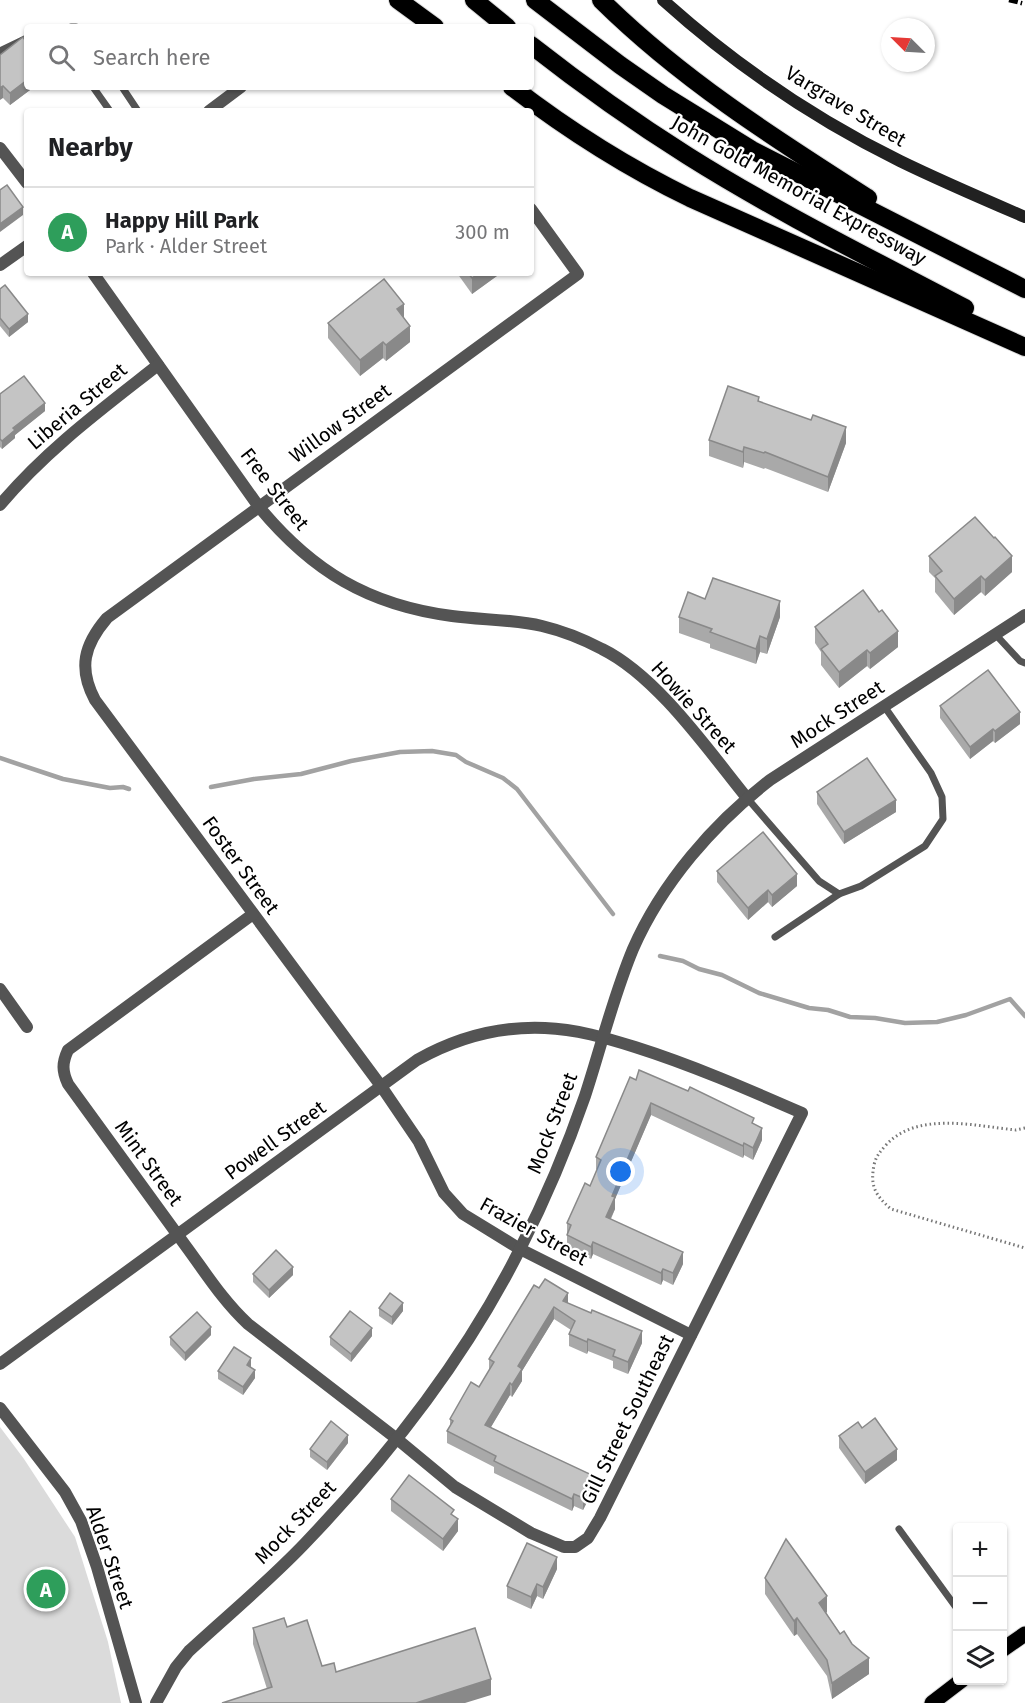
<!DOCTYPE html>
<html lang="en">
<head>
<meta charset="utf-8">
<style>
  :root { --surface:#fff; --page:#f6f6f6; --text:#202124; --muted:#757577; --line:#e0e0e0; --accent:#ea580c }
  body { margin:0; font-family:"Fira Sans",sans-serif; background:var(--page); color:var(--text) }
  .controls { position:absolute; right:18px; bottom:18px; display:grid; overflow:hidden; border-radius:6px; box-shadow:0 2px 4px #0004 }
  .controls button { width:54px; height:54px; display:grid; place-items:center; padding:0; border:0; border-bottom:2px solid var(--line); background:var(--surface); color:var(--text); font:30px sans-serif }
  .compass { position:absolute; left:881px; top:18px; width:54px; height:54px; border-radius:50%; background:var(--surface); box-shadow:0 2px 4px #0004; rotate:294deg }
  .you { position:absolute; left:621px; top:1172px; width:21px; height:21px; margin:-15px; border:4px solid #fff; border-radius:50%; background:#1a73e8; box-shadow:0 0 0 9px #1a73e833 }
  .badge { display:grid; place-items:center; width:39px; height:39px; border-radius:50%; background:var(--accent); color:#fff; font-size:20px; font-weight:700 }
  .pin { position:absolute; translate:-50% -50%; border:3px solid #fff; box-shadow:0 2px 6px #0006 }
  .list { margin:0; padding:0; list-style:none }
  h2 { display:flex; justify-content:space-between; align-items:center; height:78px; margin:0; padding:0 24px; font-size:26px }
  h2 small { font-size:20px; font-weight:400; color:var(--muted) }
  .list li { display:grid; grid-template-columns:39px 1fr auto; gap:18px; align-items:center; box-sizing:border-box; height:90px; padding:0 24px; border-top:2px solid var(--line) }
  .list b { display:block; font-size:22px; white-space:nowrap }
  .list p { margin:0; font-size:20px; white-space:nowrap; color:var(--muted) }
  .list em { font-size:20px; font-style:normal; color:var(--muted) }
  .icon { flex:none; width:33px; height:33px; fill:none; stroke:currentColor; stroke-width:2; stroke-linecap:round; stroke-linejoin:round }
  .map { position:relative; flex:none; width:1025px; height:1703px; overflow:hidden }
  .search { position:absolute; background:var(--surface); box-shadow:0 2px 4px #0004; left:24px; top:24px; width:510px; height:66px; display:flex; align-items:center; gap:15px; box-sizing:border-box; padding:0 21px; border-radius:6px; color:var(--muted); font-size:22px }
  .panel { position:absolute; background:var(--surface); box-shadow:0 2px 4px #0004; left:24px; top:108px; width:510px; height:168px; border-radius:6px }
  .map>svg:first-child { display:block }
  .park { fill:#dbdbdb }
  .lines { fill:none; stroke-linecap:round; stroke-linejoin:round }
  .stream { stroke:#a2a2a2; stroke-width:4.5 }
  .primary-casing { stroke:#dbdbdb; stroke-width:17 }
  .highway-casing { stroke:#dbdbdb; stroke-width:20 }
  .path { stroke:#767676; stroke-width:3; stroke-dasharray:1.5 3; stroke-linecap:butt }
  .lane { stroke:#545454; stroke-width:7 }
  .street { stroke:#545454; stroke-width:12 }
  .secondary { stroke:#212121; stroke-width:12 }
  .primary { stroke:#000; stroke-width:15 }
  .highway { stroke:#000; stroke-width:18 }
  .rail { stroke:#000; stroke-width:4.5; stroke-dasharray:9 3 1.5 3; stroke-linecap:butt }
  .wall { fill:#a9a9a9 }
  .shaded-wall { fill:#898989 }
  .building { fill:#c4c4c4; stroke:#898989; stroke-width:1.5 }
  .labels { text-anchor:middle; stroke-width:4.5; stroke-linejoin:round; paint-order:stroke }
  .street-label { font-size:20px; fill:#000; stroke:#fff }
</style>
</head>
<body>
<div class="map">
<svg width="1025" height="1703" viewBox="0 0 1025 1703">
  <rect width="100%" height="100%" fill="#fff"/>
  <path class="park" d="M0 1427 24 1459 75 1537 108 1642 121 1703H0Z"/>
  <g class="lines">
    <g class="stream">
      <path d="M0 758 63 779 110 788 123 787 129 789"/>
      <path d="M211 787 254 779 301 774 351 761 400 752 432 751 456 755 466 762 503 778 517 789 613 914"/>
      <path d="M660 956 683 961 699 969 722 975 759 993 809 1008 828 1010 850 1017 875 1018 905 1023 937 1022 966 1015 1010 999 1025 1016"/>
    </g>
    <defs>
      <g id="primary">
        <path d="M1002 1650 1025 1634"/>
        <path d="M932 1703 962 1680"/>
      </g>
      <g id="highway">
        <path d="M398 0 435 27"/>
        <path d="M474 0 507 27"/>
        <path d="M535 0 620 65 663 95 752 150 1025 289"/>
        <path d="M601 0C681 79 774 138 868 198"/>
        <path d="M531 45C582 85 634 122 688 156 777 212 872 259 965 308"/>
        <path d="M512 87C568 130 626 167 690 198L1025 347"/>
      </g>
    </defs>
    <use href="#primary" class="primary-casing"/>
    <use href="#highway" class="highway-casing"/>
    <path class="path" d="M1025 1128 1016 1130C975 1126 917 1111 886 1145 880 1152 876 1156 874 1165 870 1186 875 1195 891 1209L1025 1248"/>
    <g class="lane">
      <path d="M71 27H76"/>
      <path d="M0 51 27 38"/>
      <path d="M93 87 110 111"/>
      <path d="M122 87 138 111"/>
      <path d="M996 635 1020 661 1025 663"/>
      <path d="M747 798 819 881 839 894 861 886 925 846 943 819 942 797 931 773 884 706"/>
      <path d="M775 937 839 894"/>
      <path d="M899 1529 958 1610"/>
    </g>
    <g class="street">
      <path d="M209 111 241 87"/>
      <path d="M0 148 27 183"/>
      <path d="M531 209 578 274 107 618C84 645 78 668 95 700L381 1086 419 1142 444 1193 463 1214 520 1249 691 1335"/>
      <path d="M0 265 27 246"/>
      <path d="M93 273 259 507C312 571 368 605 452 616 481 620 513 619 542 626 563 631 583 639 602 649 657 676 708 750 747 798"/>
      <path d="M0 505C46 450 102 409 158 365"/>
      <path d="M0 989 27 1027"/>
      <path d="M0 1364 417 1060C456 1038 500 1026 545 1028 576 1029 606 1038 635 1047 692 1065 747 1089 802 1113L600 1518 588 1538 575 1547H564L531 1533 455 1487 397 1439 248 1324C223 1301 205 1272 185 1245 146 1191 107 1138 68 1084 62 1071 62 1063 68 1050L253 914"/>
      <path d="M0 1408 65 1492 81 1521 97 1567 136 1703"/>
      <path d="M156 1703 176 1667 189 1651C229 1614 273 1578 310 1538 392 1452 467 1355 520 1249 545 1200 567 1148 585 1096 601 1047 613 997 633 949 662 883 713 824 770 780L1025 615"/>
    </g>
    <path class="secondary" d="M663 0C734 64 815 119 900 161 941 181 983 199 1025 217"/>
    <use href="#primary" class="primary"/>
    <use href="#highway" class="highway"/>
    <path class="rail" d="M1009 0 1025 4"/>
  </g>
  <g class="wall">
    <path d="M0 55 27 87H34L10 105 3 98Z"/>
    <path d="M457 273H501L472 294Z"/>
    <path d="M0 289 28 322 9 337 0 326Z"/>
    <path d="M404 318 410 342 386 361 383 358 360 376 328 338V323Z"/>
    <path d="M0 394 45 411 15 435V438L2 449 0 447Z"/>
    <path d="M759 402 846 443 828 492 765 468 764 469 744 462 743 468 709 456V440Z"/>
    <path d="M929 556 1012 572 985 596 981 592 954 615 935 592V578L929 572Z"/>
    <path d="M705 599 780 617 767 654 760 652 756 664 710 648V644L679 633V617Z"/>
    <path d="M815 627 898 647 870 669 867 666 839 688 821 665V652L815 643Z"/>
    <path d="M940 706 1020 724 995 743 993 741 970 759 940 718Z"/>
    <path d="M817 792 896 812 844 844 817 804Z"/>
    <path d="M717 871 797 886 772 907 768 902 748 920 717 882Z"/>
    <path d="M636 1080 754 1124 762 1140 753 1160 744 1155 743 1158 651 1115 615 1199V1209L611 1219 683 1264 673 1285 663 1280 661 1285 593 1254 591 1259 567 1247V1223L590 1186 597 1170 596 1169V1157Z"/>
    <path d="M253 1274 293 1275 269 1298 253 1282Z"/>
    <path d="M534 1285 642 1343 628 1374 613 1368V1361L588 1351 587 1354 569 1346V1334L571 1330 554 1319 522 1371V1381L512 1397 510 1395 491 1427 594 1488 583 1510 574 1506 572 1511 494 1473V1467L447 1443V1431L450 1427V1419L479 1387 489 1371V1359Z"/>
    <path d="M379 1308 403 1311 392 1325 379 1316Z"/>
    <path d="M211 1335 185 1361 170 1345V1337Z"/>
    <path d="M372 1336 351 1362 330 1345V1337Z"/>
    <path d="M251 1367 250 1368 255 1378 243 1395 218 1379V1371Z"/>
    <path d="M862 1428 897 1460 865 1484 839 1448V1436Z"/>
    <path d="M348 1443 327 1470 310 1457V1449Z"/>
    <path d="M391 1499 454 1517 458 1531 443 1551 391 1511Z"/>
    <path d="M557 1569 543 1599 537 1596 531 1609 507 1598V1586Z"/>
    <path d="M765 1578 827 1612 826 1613 869 1674 832 1699 827 1676 797 1634 794 1636 765 1594Z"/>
    <path d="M287 1627 322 1666 336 1672 491 1695 267 1689 253 1644V1628Z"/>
  </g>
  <g class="shaded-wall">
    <path d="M27 80V87H34L10 105V93Z"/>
    <path d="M3 86V98L0 100V88Z"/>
    <path d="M23 207V215L0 232V224Z"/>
    <path d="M479 273H501L472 294V278Z"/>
    <path d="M404 304V320L397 309Z"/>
    <path d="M28 314V322L9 337V329Z"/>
    <path d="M410 326V342L386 361V345Z"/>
    <path d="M383 342V358L360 376V360Z"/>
    <path d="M45 403V411L15 435V438L2 449V441L13 428Z"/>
    <path d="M846 427V443L828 492V477Z"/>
    <path d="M744 447V462L743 468V452Z"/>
    <path d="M1012 556V572L985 596V580Z"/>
    <path d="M981 576V592L954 615V599Z"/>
    <path d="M780 601V617L767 654V639Z"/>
    <path d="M898 631V647L870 669V653Z"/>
    <path d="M760 636V652L756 664V649Z"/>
    <path d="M867 650V666L839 688V672Z"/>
    <path d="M1020 712V724L995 743V731Z"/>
    <path d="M993 729V741L970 759V747Z"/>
    <path d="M896 800V812L844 844V832Z"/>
    <path d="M797 874V886L772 907V895Z"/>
    <path d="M768 890V902L748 920V908Z"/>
    <path d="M651 1103V1115L615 1199V1209L606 1228V1217L612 1196Z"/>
    <path d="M762 1128V1140L753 1160V1148Z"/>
    <path d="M744 1143V1155L743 1158V1146Z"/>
    <path d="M593 1242V1254L591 1259V1247Z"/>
    <path d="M683 1252V1264L673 1285V1273Z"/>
    <path d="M293 1267V1275L269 1298V1290Z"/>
    <path d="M663 1269V1280L661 1285V1273Z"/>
    <path d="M568 1293V1305L563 1301Z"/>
    <path d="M403 1303V1311L392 1325V1317Z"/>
    <path d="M554 1307V1319L522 1371V1381L512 1397V1385L518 1366Z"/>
    <path d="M211 1327V1335L185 1361V1353Z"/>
    <path d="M372 1328V1336L351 1362V1354Z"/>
    <path d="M642 1331V1343L628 1374V1362Z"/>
    <path d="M588 1339V1351L587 1354V1342Z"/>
    <path d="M251 1358V1367L247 1373V1365Z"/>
    <path d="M255 1370V1378L243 1395V1387Z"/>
    <path d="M510 1383V1395L485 1437V1425Z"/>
    <path d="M348 1435V1443L327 1470V1462Z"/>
    <path d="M897 1449V1460L865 1484V1472Z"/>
    <path d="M594 1476V1488L583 1510V1498Z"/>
    <path d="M574 1494V1506L572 1511V1499Z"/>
    <path d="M458 1519V1531L443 1551V1539Z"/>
    <path d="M557 1557V1569L543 1599V1587Z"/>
    <path d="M537 1584V1596L531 1609V1597Z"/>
    <path d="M827 1596V1612L819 1619V1603Z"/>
    <path d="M797 1618V1634L794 1636V1621Z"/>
    <path d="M869 1658V1674L832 1699V1683Z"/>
    <path d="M491 1679V1695L465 1703H416Z"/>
  </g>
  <g class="building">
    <path d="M23 37 27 43V80L10 93 3 86 0 88V55Z"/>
    <path d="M7 185 23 207 0 224V190Z"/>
    <path d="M468 273H479L472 278Z"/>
    <path d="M384 279 404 304 397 309 410 326 386 345 383 342 360 360 328 323Z"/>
    <path d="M5 285 28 314 9 329 0 318V289Z"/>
    <path d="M24 376 45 403 13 428 15 430 2 441 0 439V394Z"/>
    <path d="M728 386 759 397 758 401 811 420 813 415 846 427 828 477 765 452 764 453 744 447 743 452 709 440Z"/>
    <path d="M975 517 994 538 995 537 1012 556 985 580 981 576 954 599 935 576 942 571 929 556Z"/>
    <path d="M713 578 780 601 767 639 760 636 756 649 710 632 712 629 679 617 688 592 705 599Z"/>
    <path d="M863 590 879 612 882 610 898 631 870 653 867 650 839 672 821 649 828 644 815 627Z"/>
    <path d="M988 670 1020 712 995 731 993 729 970 747 940 706Z"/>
    <path d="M867 758 896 800 844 832 817 792Z"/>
    <path d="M763 832 797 874 772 895 768 890 748 908 717 871Z"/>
    <path d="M639 1070 688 1091 690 1087 754 1118 752 1123 762 1128 753 1148 744 1143 743 1146 651 1103 612 1196 615 1197 606 1217 683 1252 673 1273 663 1269 661 1273 593 1242 591 1247 567 1235 571 1225 567 1223 585 1183 590 1186 601 1160 596 1157 630 1077 636 1080Z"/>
    <path d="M276 1250 293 1267 269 1290 253 1274Z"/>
    <path d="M545 1279 568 1293 563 1301 591 1313 592 1310 642 1331 628 1362 613 1356 615 1350 588 1339 587 1342 569 1334 575 1321 554 1307 518 1366 522 1369 512 1385 510 1383 485 1425 594 1476 583 1498 574 1494 572 1499 494 1461 496 1456 447 1431 453 1421 450 1419 471 1382 479 1387 494 1362 489 1359 534 1285 539 1288Z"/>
    <path d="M390 1293 403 1303 392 1317 379 1308Z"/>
    <path d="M350 1311 372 1328 351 1354 330 1337Z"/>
    <path d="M197 1312 211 1327 185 1353 170 1337Z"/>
    <path d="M234 1347 251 1358 247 1365 255 1370 243 1387 218 1371Z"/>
    <path d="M875 1418 897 1449 865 1472 839 1436 858 1422 862 1428Z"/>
    <path d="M331 1421 348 1435 327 1462 310 1449Z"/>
    <path d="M409 1475 454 1510 451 1514 458 1519 443 1539 391 1499Z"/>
    <path d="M786 1539 827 1596 819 1603 840 1634 844 1631 852 1644 869 1658 832 1683 827 1660 797 1618 794 1621 765 1578Z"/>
    <path d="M527 1543 557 1557 543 1587 537 1584 531 1597 507 1586Z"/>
    <path d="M284 1618 287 1627 307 1620 322 1666 334 1663 336 1672 475 1628 491 1679 416 1703H222L272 1687 253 1628Z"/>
  </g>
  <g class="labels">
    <g class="street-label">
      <text transform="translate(846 106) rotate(31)" y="7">Vargrave Street</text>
      <text transform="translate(799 190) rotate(29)" y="7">John Gold Memorial Expressway</text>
      <text transform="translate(77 406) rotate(-40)" y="7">Liberia Street</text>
      <text transform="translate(340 423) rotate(-36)" y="7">Willow Street</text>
      <text transform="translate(275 489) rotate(52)" y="7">Free Street</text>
      <text transform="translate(694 707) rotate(48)" y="7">Howie Street</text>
      <text transform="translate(837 714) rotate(-33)" y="7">Mock Street</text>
      <text transform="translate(241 865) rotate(54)" y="7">Foster Street</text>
      <text transform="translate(552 1123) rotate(-69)" y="7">Mock Street</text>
      <text transform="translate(275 1140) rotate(-36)" y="7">Powell Street</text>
      <text transform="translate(149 1163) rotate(54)" y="7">Mint Street</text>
      <text transform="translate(534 1231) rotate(29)" y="7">Frazier Street</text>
      <text transform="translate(627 1419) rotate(-64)" y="7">Gill Street Southeast</text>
      <text transform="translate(295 1522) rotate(-46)" y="7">Mock Street</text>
      <text transform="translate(110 1557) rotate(71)" y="7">Alder Street</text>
    </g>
  </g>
</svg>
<div class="controls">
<button>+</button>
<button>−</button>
<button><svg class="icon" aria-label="layers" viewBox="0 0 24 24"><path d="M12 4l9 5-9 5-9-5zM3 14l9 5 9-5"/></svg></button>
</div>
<svg class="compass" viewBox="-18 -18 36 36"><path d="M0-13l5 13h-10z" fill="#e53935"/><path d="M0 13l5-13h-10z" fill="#757577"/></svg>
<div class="you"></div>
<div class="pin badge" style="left:46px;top:1589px;background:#2e9e5b">A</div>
<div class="search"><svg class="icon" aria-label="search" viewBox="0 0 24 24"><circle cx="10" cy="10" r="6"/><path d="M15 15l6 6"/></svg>Search here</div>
<section class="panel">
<h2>Nearby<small></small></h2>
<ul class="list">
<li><span class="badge" style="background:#2e9e5b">A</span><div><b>Happy Hill Park</b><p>Park · Alder Street</p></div><em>300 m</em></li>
</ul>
</section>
</div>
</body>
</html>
